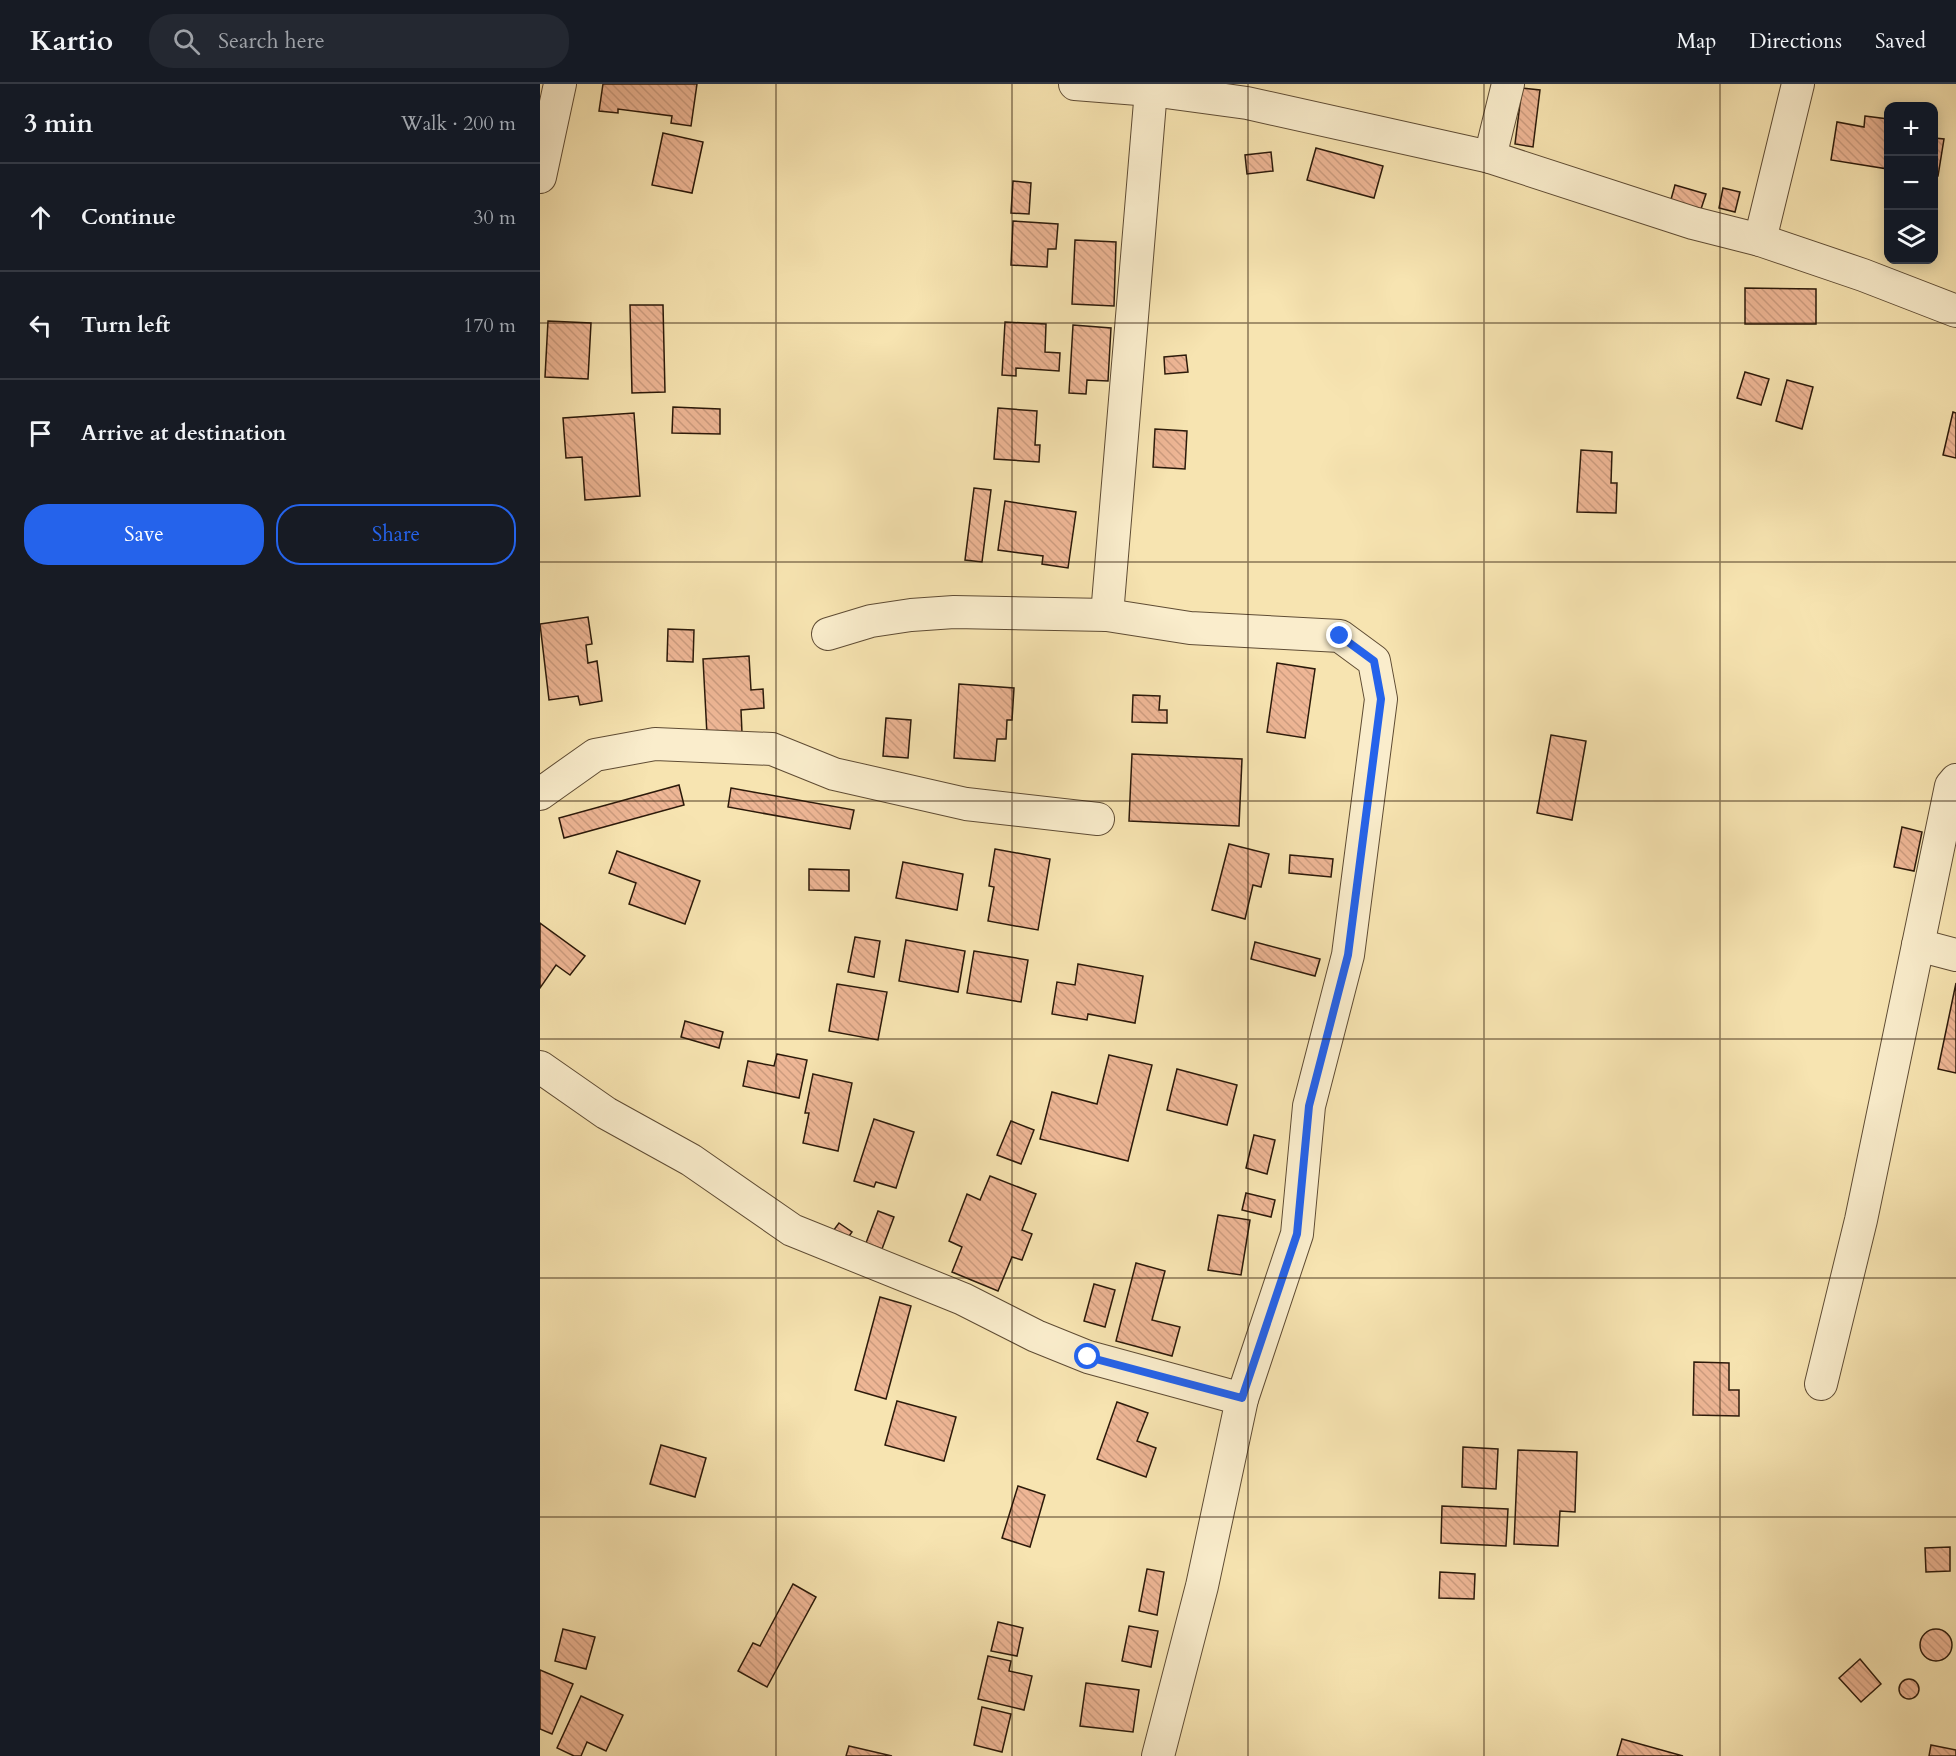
<!DOCTYPE html>
<html lang="en">
<head>
<meta charset="utf-8">
<style>
  :root { --surface:#171b24; --page:#242831; --text:#f1f3f6; --muted:#9ea1a6; --line:#363941; --accent:#2563eb }
  body { margin:0; font-family:Cardo,serif; background:var(--page); color:var(--text) }
  .controls { position:absolute; right:18px; top:18px; display:grid; overflow:hidden; border-radius:12px; box-shadow:0 3px 15px #0003 }
  .controls button { width:54px; height:54px; display:grid; place-items:center; padding:0; border:0; border-bottom:2px solid var(--line); background:var(--surface); color:var(--text); font:30px sans-serif }
  .stop { position:absolute; width:18px; height:18px; margin:-14px; border:4px solid #2563eb; border-radius:50%; background:#fff }
  .stop.end { background:#2563eb; border-color:#fff; box-shadow:0 2px 6px #0008 }
  .list { margin:0; padding:0; list-style:none }
  h2 { display:flex; justify-content:space-between; align-items:center; height:78px; margin:0; padding:0 24px; font-size:26px }
  h2 small { font-size:20px; font-weight:400; color:var(--muted) }
  .list li { display:grid; grid-template-columns:39px 1fr auto; gap:18px; align-items:center; box-sizing:border-box; height:108px; padding:0 24px; border-top:2px solid var(--line) }
  .list b { display:block; font-size:22px; white-space:nowrap }
  .list em { font-size:20px; font-style:normal; color:var(--muted) }
  .actions { display:flex; gap:12px; padding:18px 24px }
  .actions a { flex:1; padding:14px 0; border:2px solid var(--accent); border-radius:24px; text-align:center; font-size:21px; color:var(--accent) }
  .actions .main { background:var(--accent); color:#fff }
  .icon { flex:none; width:33px; height:33px; fill:none; stroke:currentColor; stroke-width:2; stroke-linecap:round; stroke-linejoin:round }
  .map { position:relative; flex:none; width:1416px; height:1672px; overflow:hidden }
  header { display:flex; align-items:center; gap:36px; box-sizing:border-box; height:84px; padding:0 30px; background:var(--surface); border-bottom:2px solid var(--line) }
  header strong { font-size:28px }
  nav { display:flex; gap:33px; margin-inline-start:auto; font-size:21px }
  .search { width:420px; height:54px; background:var(--page); display:flex; align-items:center; gap:15px; box-sizing:border-box; padding:0 21px; border-radius:24px; color:var(--muted); font-size:22px }
  main { display:flex }
  aside { flex:1; background:var(--surface) }
  .map>svg:first-child { display:block }
  .building { fill:url(#building-back-hatch); stroke:#2c1a0a; stroke-width:1.5 }
  .lines { fill:none; stroke-linecap:round; stroke-linejoin:round }
  .minor-casing { stroke:#5f4c34; stroke-width:34 }
  .minor { stroke:#faedcc; stroke-width:32 }
  .route { stroke:#2563eb; stroke-width:8 }
  .grid { fill:none; stroke:#2c1a0a; stroke-width:1.5; stroke-opacity:0.55 }
</style>
</head>
<body>
<header>
<strong>Kartio</strong>
<div class="search"><svg class="icon" aria-label="search" viewBox="0 0 24 24"><circle cx="10" cy="10" r="6"/><path d="M15 15l6 6"/></svg>Search here</div>
<nav><a>Map</a><a>Directions</a><a>Saved</a></nav>
</header>
<main>
<aside>
<h2>3 min<small>Walk · 200 m</small></h2>
<ul class="list">
<li><svg class="icon" aria-label="ahead" viewBox="0 0 24 24"><path d="M12 20V5M6 11l6-6 6 6"/></svg><div><b>Continue</b></div><em>30 m</em></li>
<li><svg class="icon" aria-label="left" viewBox="0 0 24 24"><path d="M17 20v-9H6M10 6l-5 5 5 5"/></svg><div><b>Turn left</b></div><em>170 m</em></li>
<li><svg class="icon" aria-label="arrive" viewBox="0 0 24 24"><path d="M6 21V4h12l-3 4 3 4H6"/></svg><div><b>Arrive at destination</b></div></li>
</ul>
<div class="actions"><a class="main">Save</a><a>Share</a></div>
</aside>
<div class="map">
<svg width="1416" height="1672" viewBox="0 0 1416 1672">
  <defs>
    <pattern id="building-back-hatch" width="6" height="6" patternUnits="userSpaceOnUse" patternTransform="scale(1.5)"><rect width="6" height="6" fill="#eeb695"/><path d="M-1 5l2 2M0 0l6 6M5-1l2 2" fill="none" stroke="#cc9c7f"/></pattern>
  </defs>
  <rect width="100%" height="100%" fill="#f7e4b1"/>
  <filter id="stains"><feTurbulence type="fractalNoise" baseFrequency=".00333" numOctaves="4"/><feColorMatrix values="0 0 0 0 .2 0 0 0 0 .09 0 0 0 0 .02 0 0 0 .5 -.17"/></filter>
  <radialGradient id="worn" r=".72"><stop offset=".6" stop-color="#630" stop-opacity="0"/><stop offset="1" stop-color="#630" stop-opacity=".3"/></radialGradient>
  <g class="building">
    <path d="M63 0H157L151 42 131 39 132 32 78 25V29L59 27Z"/>
    <path d="M982 4 1000 6 993 63 975 60Z"/>
    <path d="M1325 32 1348 35V85L1291 76 1297 38 1324 43Z"/>
    <path d="M123 49 163 58 152 109 112 101Z"/>
    <path d="M1394 54 1404 55 1398 92H1394Z"/>
    <path d="M776 64 843 82 834 114 767 96Z"/>
    <path d="M731 68 733 87 707 90 705 71Z"/>
    <path d="M473 97 491 99 489 130 471 129Z"/>
    <path d="M1135 101 1166 110 1160 128 1130 119Z"/>
    <path d="M1183 104 1200 108 1195 128 1179 124Z"/>
    <path d="M473 137 518 140 516 165H508L507 183 471 181Z"/>
    <path d="M535 156 576 158 574 222 532 220Z"/>
    <path d="M1205 204 1276 205V240H1205Z"/>
    <path d="M90 221H123L125 308 92 309Z"/>
    <path d="M8 237 51 239 48 295 5 293Z"/>
    <path d="M465 238 506 240 505 268 520 269 519 287 476 284V292L462 291Z"/>
    <path d="M533 241 571 244 568 297 547 296 546 310 529 309Z"/>
    <path d="M646 271 648 288 625 290 624 273Z"/>
    <path d="M1205 288 1229 295 1221 321 1197 314Z"/>
    <path d="M1247 296 1273 303 1262 345 1236 337Z"/>
    <path d="M133 323 180 325V350L132 349Z"/>
    <path d="M458 324 497 327 495 361H500L499 378 454 375Z"/>
    <path d="M1413 328 1416 329V374L1403 371Z"/>
    <path d="M94 329 100 412 45 416 42 373 26 374 23 334Z"/>
    <path d="M615 345 647 347 645 385 613 383Z"/>
    <path d="M1041 366 1072 368 1071 399H1077L1076 429 1037 428Z"/>
    <path d="M434 404 451 406 442 478 425 476Z"/>
    <path d="M465 417 536 428 528 484 502 480 503 472 458 466Z"/>
    <path d="M48 533 52 560 46 561 48 579 57 577 62 617 40 621 38 612 9 616 0 540Z"/>
    <path d="M128 545 154 546 153 578 127 577Z"/>
    <path d="M209 572 211 606 223 605 224 624 201 626 202 649 167 651 163 575Z"/>
    <path d="M737 579 775 585 765 654 727 648Z"/>
    <path d="M419 600 474 604 472 636H467L466 655H457L455 677 414 674Z"/>
    <path d="M593 611 620 612 619 626H627V639L592 638Z"/>
    <path d="M346 634 371 636 368 674 343 672Z"/>
    <path d="M1011 651 1046 657 1032 736 997 729Z"/>
    <path d="M592 670 702 675 699 742 589 737Z"/>
    <path d="M139 701 144 721 24 754 19 734Z"/>
    <path d="M191 704 314 726 310 745 188 723Z"/>
    <path d="M1362 743 1382 748 1374 787 1354 783Z"/>
    <path d="M689 760 729 770 721 803 713 801 705 835 672 826Z"/>
    <path d="M455 765 510 775 498 846 448 837 454 803 449 802Z"/>
    <path d="M77 767 160 797 145 840 89 820 96 799 69 789Z"/>
    <path d="M750 771 793 775 791 793 749 789Z"/>
    <path d="M363 778 423 790 417 826 356 814Z"/>
    <path d="M269 785 309 786V807L269 806Z"/>
    <path d="M0 839 45 872 30 891 16 881 0 904Z"/>
    <path d="M315 853 340 857 334 893 308 888Z"/>
    <path d="M366 856 425 867 418 908 359 897Z"/>
    <path d="M715 858 780 875 775 892 711 875Z"/>
    <path d="M434 867 488 876 481 918 427 909Z"/>
    <path d="M538 880 603 892 595 939 548 930 547 936 512 930 517 898 535 901Z"/>
    <path d="M1416 899V989L1398 985Z"/>
    <path d="M297 900 347 908 338 956 289 947Z"/>
    <path d="M145 937 183 948 179 964 141 953Z"/>
    <path d="M237 970 267 976 259 1014 203 1002 208 977 234 982Z"/>
    <path d="M569 971 612 981 588 1077 500 1055 512 1008 557 1020Z"/>
    <path d="M637 985 697 1001 687 1041 627 1026Z"/>
    <path d="M273 990 312 999 298 1067 263 1059 269 1029H265Z"/>
    <path d="M334 1035 374 1048 356 1104 336 1098 334 1103 314 1097Z"/>
    <path d="M471 1037 494 1046 481 1080 457 1071Z"/>
    <path d="M714 1051 735 1056 727 1090 706 1084Z"/>
    <path d="M450 1092 496 1110 482 1146 492 1150 482 1176 472 1173 458 1207 412 1188 422 1163 409 1157 427 1110 440 1116Z"/>
    <path d="M706 1109 735 1116 731 1133 702 1126Z"/>
    <path d="M338 1127 354 1133 342 1165 326 1159Z"/>
    <path d="M678 1131 710 1136 701 1191 668 1186Z"/>
    <path d="M299 1139 312 1148 300 1165 287 1155Z"/>
    <path d="M596 1179 625 1187 612 1236 640 1243 632 1272 576 1257Z"/>
    <path d="M554 1200 575 1206 565 1243 544 1237Z"/>
    <path d="M340 1213 371 1222 346 1315 315 1306Z"/>
    <path d="M1154 1278 1189 1279V1306H1199V1332L1153 1331Z"/>
    <path d="M357 1317 416 1333 404 1377 345 1361Z"/>
    <path d="M577 1318 608 1329 597 1357 616 1364 606 1393 557 1375Z"/>
    <path d="M121 1361 166 1374 155 1413 110 1400Z"/>
    <path d="M923 1363 958 1365 956 1405 922 1403Z"/>
    <path d="M978 1366 1037 1368 1035 1428 1020 1427 1018 1462 974 1460Z"/>
    <path d="M478 1402 505 1411 490 1463 462 1454Z"/>
    <path d="M902 1422 968 1425 966 1462 901 1459Z"/>
    <path d="M1410 1463V1487L1386 1488 1385 1464Z"/>
    <path d="M607 1485 624 1488 617 1531 599 1527Z"/>
    <path d="M900 1488 935 1490 934 1515 899 1514Z"/>
    <path d="M253 1500 276 1513 227 1603 198 1587 213 1559 220 1562Z"/>
    <path d="M458 1538 483 1544 477 1572 451 1567Z"/>
    <path d="M589 1542 618 1547 611 1583 582 1577Z"/>
    <path d="M23 1545 55 1553 46 1585 15 1577Z"/>
    <circle cx="1396" cy="1561" r="16"/>
    <path d="M448 1572 471 1577 469 1587 492 1592 484 1626 438 1615Z"/>
    <path d="M1320 1575 1341 1600 1321 1618 1299 1594Z"/>
    <path d="M0 1586 33 1600 12 1650 0 1645Z"/>
    <circle cx="1369" cy="1605" r="10"/>
    <path d="M546 1599 599 1606 593 1648 540 1642Z"/>
    <path d="M41 1612 83 1631 66 1667 47 1658 41 1672H34L17 1664Z"/>
    <path d="M442 1623 471 1630 462 1668 434 1661Z"/>
    <path d="M1082 1655 1143 1672H1077Z"/>
    <path d="M1391 1661 1416 1666V1672H1389Z"/>
    <path d="M309 1662 352 1672H306Z"/>
  </g>
  <g class="lines">
    <defs>
      <g id="minor">
        <path d="M535 0 611 6 707 19 950 73 1153 139 1220 156 1323 191 1416 227"/>
        <path d="M950 73 968 0"/>
        <path d="M0 93 20 0"/>
        <path d="M1220 156 1258 0"/>
        <path d="M567 531 611 6"/>
        <path d="M288 550 331 537 371 531 414 528 567 531 650 544 800 552 834 577 841 615 808 871 769 1022 757 1150 702 1315 662 1502 618 1672"/>
        <path d="M0 710 55 671 115 660 232 665 294 690 426 720 558 735"/>
        <path d="M1378 861 1416 871"/>
        <path d="M0 983 66 1029 151 1076 252 1146 423 1215 496 1252 548 1273 702 1315"/>
        <path d="M1281 1300 1321 1136 1411 702 1416 696"/>
      </g>
    </defs>
    <use href="#minor" class="minor-casing"/>
    <use href="#minor" class="minor"/>
  </g>
  <g class="lines">
    <path class="route" d="M548 1273 702 1314 757 1150 769 1022 808 871 841 615 834 577 800 552"/>
  </g>
  <path class="grid" d="M236 0V1672M472 0V1672M708 0V1672M944 0V1672M1180 0V1672M0 239H1416M0 478H1416M0 717H1416M0 955H1416M0 1194H1416M0 1433H1416"/>
  <rect width="100%" height="100%" filter="url(#stains)"/>
  <rect width="100%" height="100%" fill="url(#worn)"/>
</svg>
<div class="controls">
<button>+</button>
<button>−</button>
<button><svg class="icon" aria-label="layers" viewBox="0 0 24 24"><path d="M12 4l9 5-9 5-9-5zM3 14l9 5 9-5"/></svg></button>
</div>
<div class="stop" style="left:548px;top:1273px"></div>
<div class="stop end" style="left:800px;top:552px"></div>
</div>
</main>
</body>
</html>
